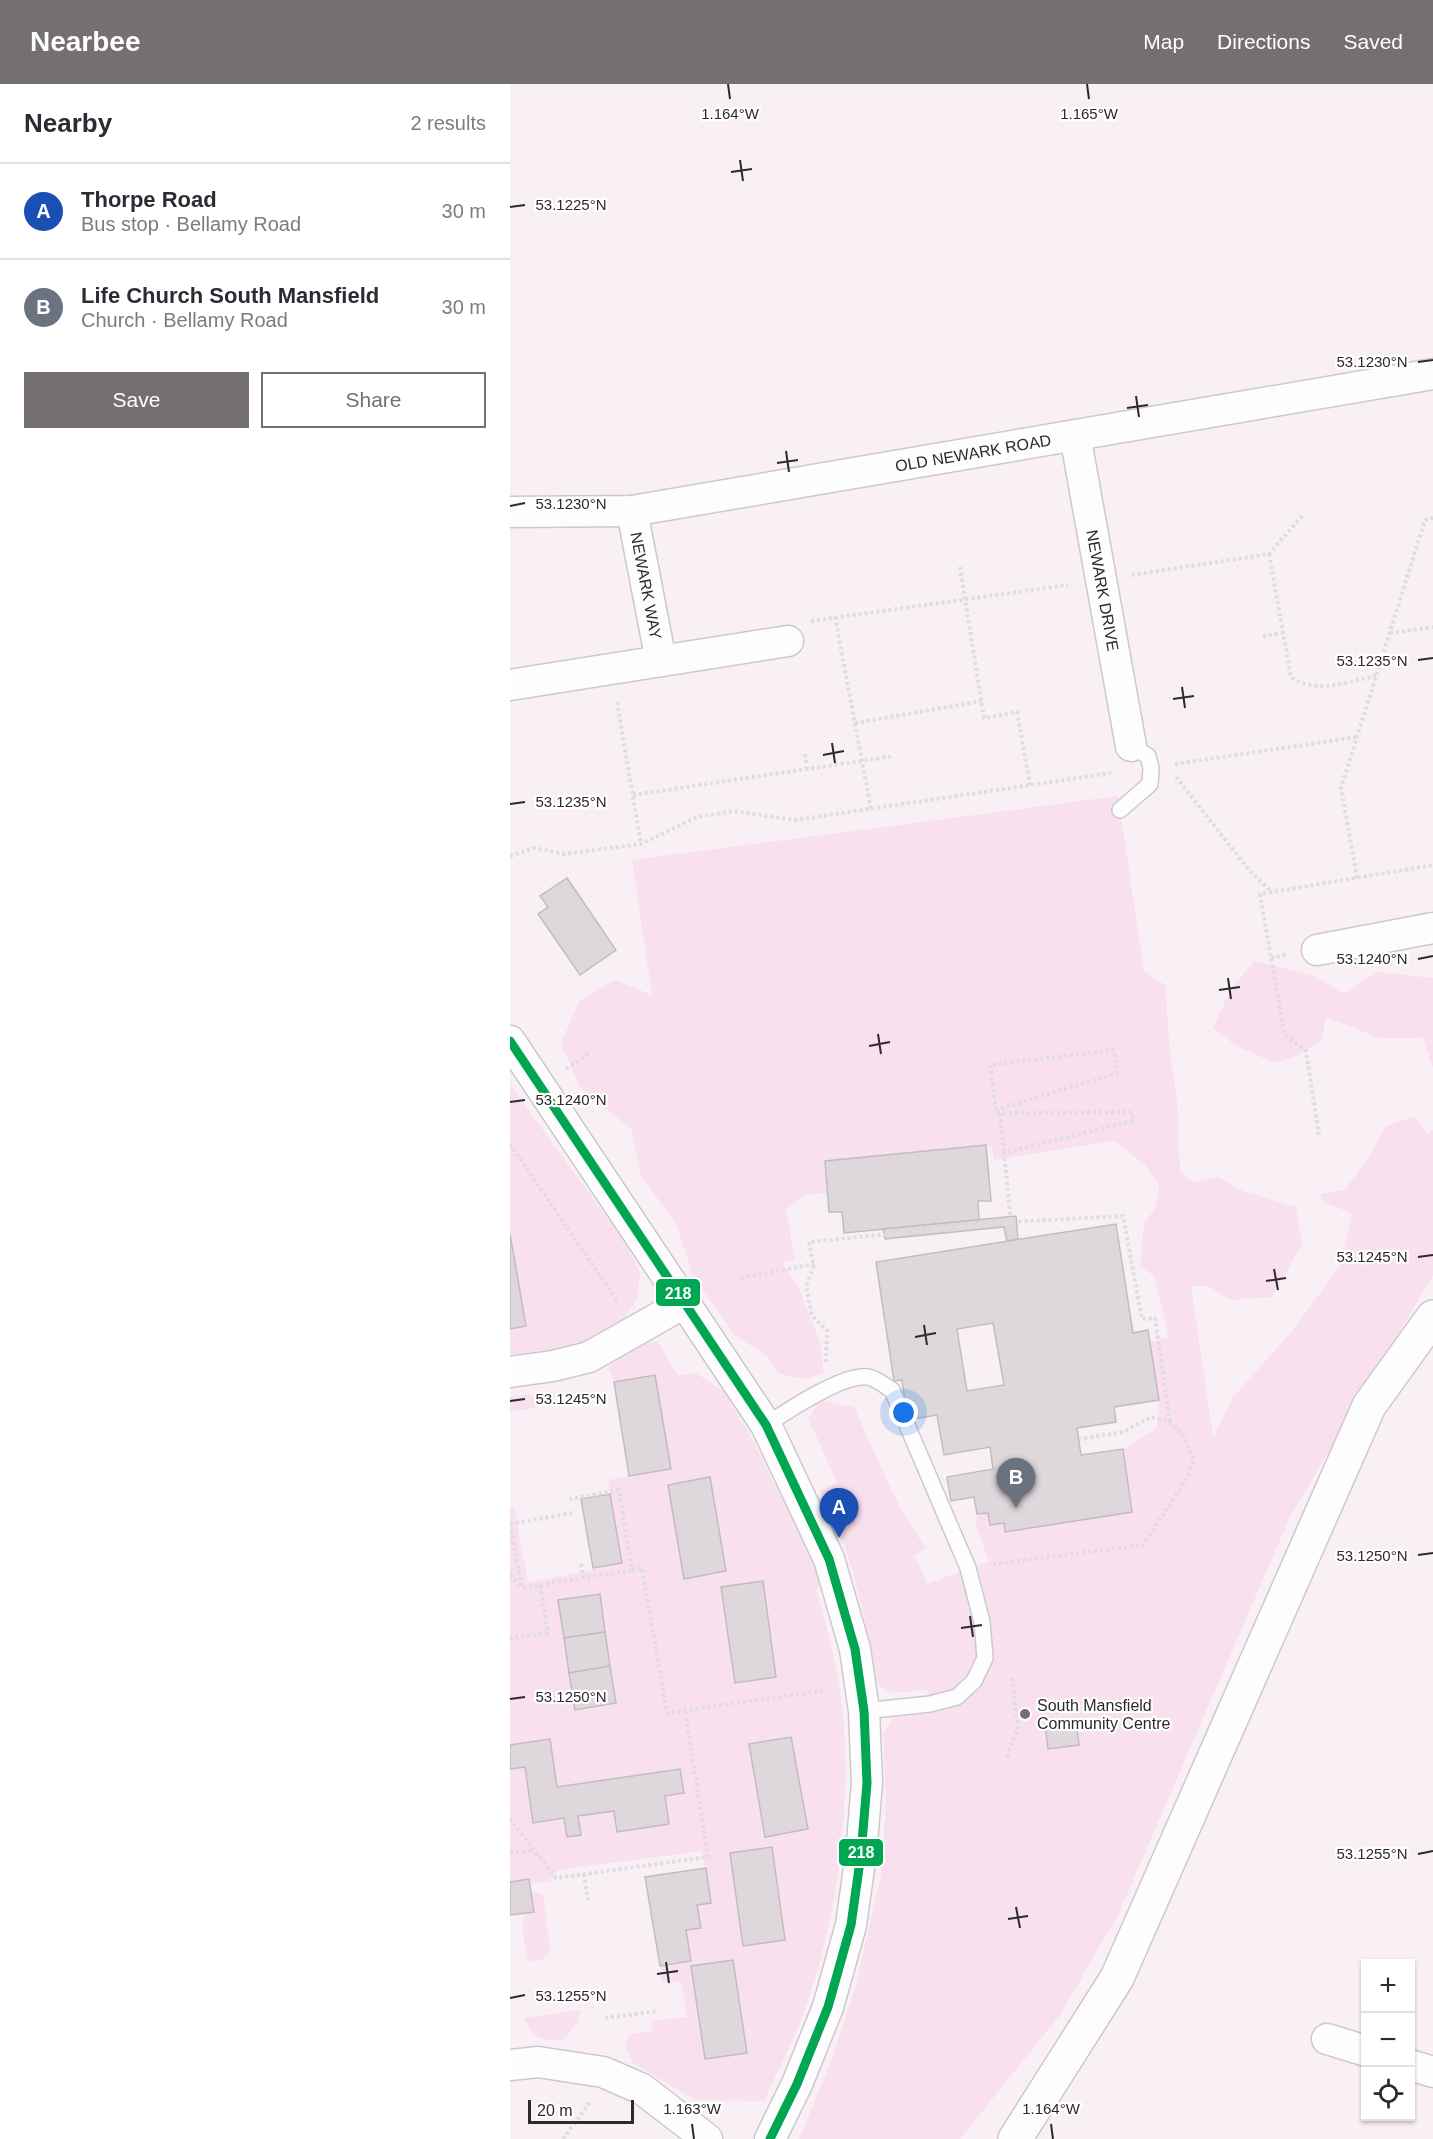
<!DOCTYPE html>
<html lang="en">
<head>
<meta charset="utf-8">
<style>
  :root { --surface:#fff; --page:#f2f2f3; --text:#2b2b33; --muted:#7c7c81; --line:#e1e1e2; --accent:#756f72 }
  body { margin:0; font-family:Helvetica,sans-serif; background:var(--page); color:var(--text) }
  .controls { position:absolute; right:18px; bottom:18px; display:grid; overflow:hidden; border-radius:0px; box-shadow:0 2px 4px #0004 }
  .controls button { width:54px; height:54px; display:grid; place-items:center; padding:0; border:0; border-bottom:2px solid var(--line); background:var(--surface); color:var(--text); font:30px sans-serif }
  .scale { position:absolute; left:18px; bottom:15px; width:106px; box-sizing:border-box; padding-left:6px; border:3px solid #2e292c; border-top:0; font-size:16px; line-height:21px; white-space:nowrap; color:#2e292c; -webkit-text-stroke:4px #fff; paint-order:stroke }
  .you { position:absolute; left:394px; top:1329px; width:21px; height:21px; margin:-15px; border:4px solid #fff; border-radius:50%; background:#1a73e8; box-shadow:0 0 0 9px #1a73e833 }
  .badge { display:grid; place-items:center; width:39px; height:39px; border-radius:50%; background:var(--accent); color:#fff; font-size:20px; font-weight:700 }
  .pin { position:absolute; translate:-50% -50px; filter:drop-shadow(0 2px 3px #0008) }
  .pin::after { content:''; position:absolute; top:32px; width:21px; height:18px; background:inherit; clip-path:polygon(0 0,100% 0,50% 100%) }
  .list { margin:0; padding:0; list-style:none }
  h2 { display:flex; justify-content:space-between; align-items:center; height:78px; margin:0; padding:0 24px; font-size:26px }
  h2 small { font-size:20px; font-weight:400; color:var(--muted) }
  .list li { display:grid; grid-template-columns:39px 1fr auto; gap:18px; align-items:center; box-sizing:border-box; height:96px; padding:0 24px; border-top:2px solid var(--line) }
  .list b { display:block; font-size:22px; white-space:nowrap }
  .list p { margin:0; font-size:20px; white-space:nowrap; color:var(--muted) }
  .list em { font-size:20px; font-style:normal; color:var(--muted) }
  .actions { display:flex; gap:12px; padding:18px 24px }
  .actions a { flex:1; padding:14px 0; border:2px solid var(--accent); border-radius:0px; text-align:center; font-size:21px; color:var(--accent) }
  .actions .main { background:var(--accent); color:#fff }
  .icon { flex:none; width:33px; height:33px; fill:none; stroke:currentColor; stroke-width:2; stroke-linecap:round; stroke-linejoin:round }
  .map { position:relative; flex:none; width:923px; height:2055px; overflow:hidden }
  header { display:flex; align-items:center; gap:36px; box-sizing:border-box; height:84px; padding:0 30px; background:var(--accent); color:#fff }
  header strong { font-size:28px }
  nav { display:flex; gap:33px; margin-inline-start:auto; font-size:21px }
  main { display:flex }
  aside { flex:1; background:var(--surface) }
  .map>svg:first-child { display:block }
  .green { fill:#f9e0ef }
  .building { fill:#ded7db; stroke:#c2bcc0; stroke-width:1.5; fill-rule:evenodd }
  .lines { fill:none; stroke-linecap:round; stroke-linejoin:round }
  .service-casing { stroke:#cec8cb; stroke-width:18 }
  .minor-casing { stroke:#cec8cb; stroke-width:33 }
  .primary-casing { stroke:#cec8cb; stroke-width:36 }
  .path { stroke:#dfdddf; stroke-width:4; stroke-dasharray:3 3; stroke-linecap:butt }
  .service { stroke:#fefdfe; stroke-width:15 }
  .minor { stroke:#fefdfe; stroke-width:30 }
  .primary { stroke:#fefdfe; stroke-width:33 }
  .bus-1-casing { stroke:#fff; stroke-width:14 }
  .bus-1 { stroke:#00a651; stroke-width:9 }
  .ticks { fill:none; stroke:#2e292c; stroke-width:2 }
  .poi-dot { fill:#756f72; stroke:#fff; stroke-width:2 }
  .labels { text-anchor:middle; stroke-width:4.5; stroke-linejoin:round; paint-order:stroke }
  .street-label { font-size:16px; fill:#2e292c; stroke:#fff }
  .poi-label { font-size:16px; fill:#2e292c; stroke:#fff; text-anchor:start }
  .ticks-label { font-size:15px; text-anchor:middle; fill:#2e292c; stroke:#fff; stroke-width:4.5; stroke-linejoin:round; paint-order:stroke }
  .line-badge { stroke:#fff; stroke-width:2 }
  .badge-label { font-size:16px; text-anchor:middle; font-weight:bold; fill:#fff }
</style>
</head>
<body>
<header>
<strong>Nearbee</strong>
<nav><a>Map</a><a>Directions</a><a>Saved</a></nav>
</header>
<main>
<aside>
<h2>Nearby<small>2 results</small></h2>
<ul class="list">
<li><span class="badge" style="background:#1a4fb4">A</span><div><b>Thorpe Road</b><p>Bus stop · Bellamy Road</p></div><em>30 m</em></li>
<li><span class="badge" style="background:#6b7280">B</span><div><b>Life Church South Mansfield</b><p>Church · Bellamy Road</p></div><em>30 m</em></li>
</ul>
<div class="actions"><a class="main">Save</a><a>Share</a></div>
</aside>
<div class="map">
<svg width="923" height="2055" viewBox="0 0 923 2055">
  <rect width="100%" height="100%" fill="#f8f0f5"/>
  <g class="green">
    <path d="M608 712 634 887 655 901 660 967 667 1016 670 1088 683 1099 707 1093 733 1107 786 1123 792 1160 762 1213 721 1216 698 1202H681L703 1353 723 1313 783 1246 831 1180 842 1129 813 1118 810 1110 835 1106 859 1072 875 1043 904 1032 918 1051 923 1046V1191L779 1435 609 1829 550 1931 450 2055H289L321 1977 346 1901 371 1791 376 1717 373 1649 385 1633 421 1629 418 1606 381 1609 367 1600 351 1520 337 1468 310 1407 327 1398 298 1334 310 1316 344 1323 385 1414 415 1464 405 1472 417 1500 479 1477 466 1442 467 1430 478 1429 494 1439 496 1448 622 1428 613 1365 647 1344 649 1316 640 1258 659 1254 644 1192 630 1182 634 1139 646 1123 649 1102 635 1081 604 1057 484 1076 482 1063 476 1061 315 1080 317 1109 293 1111 276 1126 285 1176 272 1178 288 1202 310 1258 314 1289 296 1295 269 1290 258 1273 225 1251 183 1193 167 1142 131 1091 121 1045 70 1003 51 960 69 917 105 896 142 911 122 776Z"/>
    <path d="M744 877 805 892 834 910 867 888 923 894V984L913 954H869L816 933 812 957 784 973 765 979 725 961 703 944 721 905Z"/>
    <path d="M0 1001 115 1158 130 1188 127 1216 109 1241 68 1261 0 1271Z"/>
    <path d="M147 1257 168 1291 186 1289 218 1310 222 1322 243 1356 271 1414 281 1426 302 1464 310 1503 306 1505C319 1549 331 1597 334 1643 340 1745 324 1857 285 1951 275 1973 264 1995 254 2017L185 2016 123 1979 115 1963 119 1950 142 1947 141 1937 177 1933 171 1897 152 1898 150 1882 181 1877 176 1846 191 1844 187 1821 201 1818 192 1767 48 1786 40 1797 20 1800 19 1795 0 1798V1424H4L18 1498 80 1487 83 1484 112 1479 98 1396 161 1385 145 1291 104 1298 98 1283 125 1263Z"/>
    <path d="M20 1310 29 1315 25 1324 0 1328V1313Z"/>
    <path d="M24 1807 33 1811 40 1867 32 1876 18 1877C12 1853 9 1829 24 1807Z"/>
    <path d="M70 1926 67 1939 53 1956C32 1957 23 1955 14 1934Z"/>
  </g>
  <g class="building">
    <path d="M57 794 106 866 70 891 28 830 38 823 30 812Z"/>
    <path d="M476 1061 481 1117H468L469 1136 334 1149 332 1128H319L315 1077Z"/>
    <path d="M506 1132 508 1155 497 1157 494 1143 375 1155 373 1145Z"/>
    <path d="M606 1140 623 1249 638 1246 649 1316 604 1323 606 1338 567 1344 571 1371 613 1365 622 1428 495 1448 494 1439 480 1441 478 1429 467 1430 464 1413 441 1417 437 1393 483 1385 480 1363 434 1371 427 1331 398 1336 392 1296 384 1297 366 1178ZM483 1239 494 1301 457 1307 447 1245Z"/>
    <path d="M0 1150 16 1242 0 1245Z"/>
    <path d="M145 1291 161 1385 119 1392 104 1298Z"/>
    <path d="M200 1393 216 1487 174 1495 158 1401Z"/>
    <path d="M100 1410 112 1479 83 1484 71 1415Z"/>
    <path d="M253 1497 266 1593 225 1599 211 1503Z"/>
    <path d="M90 1510 95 1548 54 1554 48 1516Z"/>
    <path d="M95 1548 100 1582 59 1589 54 1554Z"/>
    <path d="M100 1582 106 1619 65 1626 59 1589Z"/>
    <path d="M566 1637 569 1661 538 1665 535 1641Z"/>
    <path d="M281 1653 298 1745 255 1753 239 1660Z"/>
    <path d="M40 1655 47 1703 170 1685 174 1709 155 1712 159 1740 107 1748 104 1727 68 1732 71 1751 57 1753 54 1734 23 1739 15 1683 0 1685V1661Z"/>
    <path d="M262 1763 275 1856 233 1862 220 1769Z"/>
    <path d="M196 1784 201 1819 187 1821 191 1844 176 1846 181 1877 150 1882 135 1793Z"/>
    <path d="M19 1795 24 1828 0 1831V1798Z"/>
    <path d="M223 1876 237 1969 195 1975 181 1882Z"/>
  </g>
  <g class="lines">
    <defs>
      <g id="service">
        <path d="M610 726 640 700 641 684 638 672 621 662"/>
        <path d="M256 1341C277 1327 334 1289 358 1293 366 1294 375 1302 382 1306L458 1484 472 1538 475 1574 464 1597 447 1613 420 1620 354 1627"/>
      </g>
      <g id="minor">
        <path id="s1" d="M565 351 621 662"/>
        <path id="s2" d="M122 427 151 577"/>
        <path id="s3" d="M0 428 122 427 923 290"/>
        <path d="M0 601 278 557"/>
        <path d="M807 866 923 844"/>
        <path d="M0 957 256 1341 319 1475 345 1565 354 1627 357 1699 351 1770 341 1841 318 1923 287 2000 260 2055"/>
        <path d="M0 1288 43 1282 79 1273 176 1218"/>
        <path d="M817 1955 856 1967"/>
        <path d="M0 1981 28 1978 93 1988 132 2005 197 2055"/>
        <path d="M900 1981 923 1988"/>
      </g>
      <path id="primary" d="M505 2055 607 1894 859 1322 923 1233"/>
    </defs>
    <use href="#service" class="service-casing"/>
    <use href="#minor" class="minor-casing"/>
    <use href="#primary" class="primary-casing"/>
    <g class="path">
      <path d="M759 470 781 593C805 611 839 597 866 592"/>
      <path d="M450 483 474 634 507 628 520 701"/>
      <path d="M622 491 759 470 792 432"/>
      <path d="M325 533 361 725"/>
      <path d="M301 537 558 501"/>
      <path d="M880 549 923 543"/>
      <path d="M753 552 773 549"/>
      <path d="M107 618 131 760"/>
      <path d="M345 639 472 617"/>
      <path d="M295 670 297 685"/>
      <path d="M665 680 847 653"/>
      <path d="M666 693 739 786 761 807"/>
      <path d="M123 711 384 672"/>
      <path d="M0 772 24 764 54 770 131 760 187 733 223 727 285 736 601 689"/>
      <path d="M847 794 831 704 915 436 923 434"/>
      <path d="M761 874 776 871"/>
      <path d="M56 985 78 970"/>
      <path d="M486 1026 480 981 604 966 607 989 486 1026V1029L622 1028 623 1037 494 1069 501 1138 613 1132 632 1235 645 1234 660 1338"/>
      <path d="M490 1029 494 1069"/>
      <path d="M809 1051 796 967 774 950 750 810 923 781"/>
      <path d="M0 1060 108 1218"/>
      <path d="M231 1194 304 1180"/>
      <path d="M316 1278 317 1246 302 1232 296 1202 304 1182 299 1158 501 1138"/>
      <path d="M0 1440 12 1504 30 1501 38 1549 0 1554"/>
      <path d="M0 1440 62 1429"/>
      <path d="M71 1480 73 1493"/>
      <path d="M483 1480 633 1461 676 1396 684 1376 675 1354 660 1338 641 1333 613 1348 569 1355"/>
      <path d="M122 1486 132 1484 157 1629 317 1606"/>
      <path d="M0 1491 12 1503"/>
      <path d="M30 1501 122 1486 109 1406 60 1415"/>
      <path d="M497 1673 508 1643 502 1594"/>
      <path d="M0 1735 46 1794 198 1773 175 1626"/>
      <path d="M0 1769 23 1766"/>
      <path d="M74 1790 78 1816"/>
      <path d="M95 1934 148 1927"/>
      <path d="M53 2055 80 2018"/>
    </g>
    <use href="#service" class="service"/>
    <use href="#minor" class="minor"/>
    <use href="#primary" class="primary"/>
    <defs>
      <path id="bus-1" d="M0 957 256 1341 319 1475 345 1565 354 1627 357 1699 351 1770 341 1841 318 1923 287 2000 260 2055"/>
    </defs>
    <use href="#bus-1" class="bus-1-casing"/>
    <use href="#bus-1" class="bus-1"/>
  </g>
  <path class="ticks" d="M218 0 220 15M577 0 579 15M230 76 233 97M221 88 242 85M0 123 15 121M908 278 923 276M626 312 629 333M617 324 638 321M276 367 279 388M267 379 288 376M0 422 15 419M908 576 923 574M672 603 675 624M663 615 684 612M322 659 325 679M313 671 334 667M0 720 15 718M908 875 923 872M718 894 721 915M709 906 730 903M368 950 371 970M359 962 380 958M0 1018 15 1016M908 1173 923 1171M764 1185 768 1206M756 1197 776 1194M414 1241 417 1261M405 1253 426 1249M0 1317 15 1315M908 1471 923 1469M460 1532 463 1553M451 1544 472 1541M0 1615 15 1613M908 1770 923 1767M506 1823 510 1844M498 1835 518 1832M156 1878 159 1899M147 1890 168 1887M0 1914 15 1911M182 2040 184 2055M541 2040 543 2055"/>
  <circle class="poi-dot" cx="515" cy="1630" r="6"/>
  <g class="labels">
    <g class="street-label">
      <text dy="6" stroke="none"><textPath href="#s3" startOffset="468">OLD NEWARK ROAD</textPath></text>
      <text dy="6" stroke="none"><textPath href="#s2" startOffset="76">NEWARK WAY</textPath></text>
      <text dy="6" stroke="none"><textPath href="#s1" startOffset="158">NEWARK DRIVE</textPath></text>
    </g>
    <g class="poi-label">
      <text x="527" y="1627">South Mansfield<tspan x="527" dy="18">Community Centre</tspan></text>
    </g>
  </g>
  <g class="ticks-label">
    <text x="220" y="35">1.164°W</text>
    <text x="579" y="35">1.165°W</text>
    <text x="61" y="126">53.1225°N</text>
    <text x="862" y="283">53.1230°N</text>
    <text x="61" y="425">53.1230°N</text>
    <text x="862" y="582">53.1235°N</text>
    <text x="61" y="723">53.1235°N</text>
    <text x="862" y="880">53.1240°N</text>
    <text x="61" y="1021">53.1240°N</text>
    <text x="862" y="1178">53.1245°N</text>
    <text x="61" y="1320">53.1245°N</text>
    <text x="862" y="1477">53.1250°N</text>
    <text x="61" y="1618">53.1250°N</text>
    <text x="862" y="1775">53.1255°N</text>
    <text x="61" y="1917">53.1255°N</text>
    <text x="182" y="2030">1.163°W</text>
    <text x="541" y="2030">1.164°W</text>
  </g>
  <g class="line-badge">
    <rect x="145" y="1194" width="46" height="29" rx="6" fill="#00a651"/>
    <rect x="328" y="1754" width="46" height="29" rx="6" fill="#00a651"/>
  </g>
  <g class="badge-label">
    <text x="168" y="1215">218</text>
    <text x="351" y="1774">218</text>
  </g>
</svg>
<div class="controls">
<button>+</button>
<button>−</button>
<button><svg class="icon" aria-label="locate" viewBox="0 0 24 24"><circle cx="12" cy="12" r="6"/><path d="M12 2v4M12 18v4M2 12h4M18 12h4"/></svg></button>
</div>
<div class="scale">20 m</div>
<div class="you"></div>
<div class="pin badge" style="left:329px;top:1454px;background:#1a4fb4">A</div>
<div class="pin badge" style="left:506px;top:1424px;background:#6b7280">B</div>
</div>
</main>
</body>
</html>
